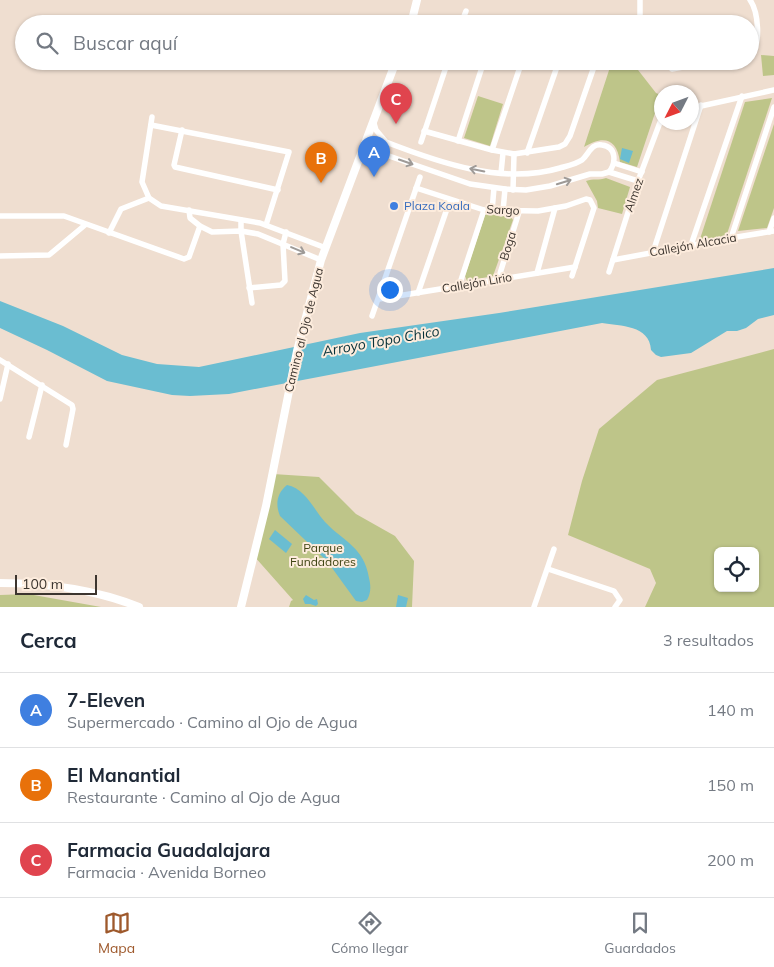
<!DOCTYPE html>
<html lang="es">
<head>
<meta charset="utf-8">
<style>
  :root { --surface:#fff; --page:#f6f6f7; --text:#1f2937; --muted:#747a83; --line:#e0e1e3; --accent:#9e592c }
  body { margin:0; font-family:Mulish,sans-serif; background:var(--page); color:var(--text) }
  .controls { position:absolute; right:15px; bottom:15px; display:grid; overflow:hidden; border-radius:8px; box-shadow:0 1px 4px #0004 }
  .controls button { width:45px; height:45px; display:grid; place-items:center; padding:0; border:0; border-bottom:1px solid var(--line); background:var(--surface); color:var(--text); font:25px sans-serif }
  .compass { position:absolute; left:654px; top:85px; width:45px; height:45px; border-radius:50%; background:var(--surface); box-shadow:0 1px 4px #0004; rotate:228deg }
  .scale { position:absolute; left:15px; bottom:12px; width:82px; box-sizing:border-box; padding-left:5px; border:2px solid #3c352f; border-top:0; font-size:14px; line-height:18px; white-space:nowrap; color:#3c352f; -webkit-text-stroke:4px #fdecdd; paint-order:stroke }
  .you { position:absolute; left:389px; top:289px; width:18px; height:18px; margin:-12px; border:4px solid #fff; border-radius:50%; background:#1a73e8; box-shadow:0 0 0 8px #1a73e833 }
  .badge { display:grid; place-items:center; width:32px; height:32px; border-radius:50%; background:var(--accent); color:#fff; font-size:16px; font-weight:700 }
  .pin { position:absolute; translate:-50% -41px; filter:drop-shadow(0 1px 2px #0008) }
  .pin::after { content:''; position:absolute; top:26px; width:18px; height:15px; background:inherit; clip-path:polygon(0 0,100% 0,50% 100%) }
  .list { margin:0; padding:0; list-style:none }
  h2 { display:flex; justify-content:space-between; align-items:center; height:65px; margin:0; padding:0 20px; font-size:21px }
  h2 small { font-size:16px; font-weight:400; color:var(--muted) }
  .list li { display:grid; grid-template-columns:32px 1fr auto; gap:15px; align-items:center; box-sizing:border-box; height:75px; padding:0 20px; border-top:1px solid var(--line) }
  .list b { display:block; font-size:19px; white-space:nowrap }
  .list p { margin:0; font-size:16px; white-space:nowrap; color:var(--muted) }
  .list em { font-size:16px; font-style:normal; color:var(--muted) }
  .icon { flex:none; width:28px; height:28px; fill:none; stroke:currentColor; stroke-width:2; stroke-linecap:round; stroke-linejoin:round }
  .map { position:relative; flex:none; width:774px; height:607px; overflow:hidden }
  .search { position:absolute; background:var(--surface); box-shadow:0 1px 4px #0004; left:15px; right:15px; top:15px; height:55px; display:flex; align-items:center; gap:12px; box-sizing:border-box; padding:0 18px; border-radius:28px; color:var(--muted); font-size:19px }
  .sheet { height:290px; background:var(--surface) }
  nav { display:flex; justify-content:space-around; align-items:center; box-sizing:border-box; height:70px; border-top:1px solid var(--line); background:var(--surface); font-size:14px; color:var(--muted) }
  nav a { display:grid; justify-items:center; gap:2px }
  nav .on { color:var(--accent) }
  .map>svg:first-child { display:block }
  .green { fill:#bec589; fill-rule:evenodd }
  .water { fill:#6abdd1 }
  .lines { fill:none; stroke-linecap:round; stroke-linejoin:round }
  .street { stroke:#fff; stroke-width:5.5 }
  .secondary { stroke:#fff; stroke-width:8 }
  .oneway { stroke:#9e9a97 }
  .shop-dot { fill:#3f7fe0; stroke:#fdecdd; stroke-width:2 }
  .labels { text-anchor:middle; stroke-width:4; stroke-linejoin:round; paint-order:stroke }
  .street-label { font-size:12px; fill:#3c352f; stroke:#fdecdd }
  .shop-label { font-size:12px; fill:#366cbe; stroke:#fdecdd; text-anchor:start }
  .park-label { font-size:12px; fill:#404514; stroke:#fdecdd }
  .water-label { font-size:14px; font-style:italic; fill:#063139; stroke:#fdecdd }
</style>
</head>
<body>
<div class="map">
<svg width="774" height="607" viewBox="0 0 774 607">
  <rect width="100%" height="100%" fill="#efded0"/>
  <g class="green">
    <path d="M761 55 774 56V75L763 76Z"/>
    <path d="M612 61H631L656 93 661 95 637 167 620 162C617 138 603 135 584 147Z"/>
    <path d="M478 96 503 104 490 146 464 138Z"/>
    <path d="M772 98 726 237 700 239 745 102Z"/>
    <path d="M774 124V208L767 228 738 231Z"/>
    <path d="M606 178 630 187 622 214 598 208 597 201 586 181C593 178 599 181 606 178Z"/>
    <path d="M490 213 501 217 509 214 513 220 493 276 467 281 465 276 485 215Z"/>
    <path d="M774 349V607H645L656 583 650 569 568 535 582 481 599 429 657 380ZM718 551H755V588H718Z"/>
    <path d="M273 474 319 477 356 514 395 536 414 561 412 607H289L291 601 293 600 254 556Z"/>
    <path d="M28 594 101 607H0V595Z"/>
  </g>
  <g class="water">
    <path d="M622 148 633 151 629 163 620 159Z"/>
    <path d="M774 268V315L758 319 746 328 737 331H727L691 353 661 357 656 355 651 350C650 325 620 326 602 323L229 394 190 396 172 395 107 381 47 350 0 328V301L63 326 122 355 157 364 199 367 360 333 499 313Z"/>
    <path d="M287 485C305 488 314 510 325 522 344 542 364 547 369 578 371 586 371 593 367 600L362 602 356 601 327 561 280 516C275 504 277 493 287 485Z"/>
    <path d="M275 530 292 544 286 553 269 539Z"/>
    <path d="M306 595 314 600 317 599 318 604 316 606 310 604H305L303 599Z"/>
    <path d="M398 595 408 598 406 607H396Z"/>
  </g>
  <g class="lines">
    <g class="street">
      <path d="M640 0V24"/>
      <path d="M750 0C758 11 762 45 750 54"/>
      <path d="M462 22 573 21 601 24"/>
      <path d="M461 24 466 11"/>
      <path d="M664 61 672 69 716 61"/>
      <path d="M692 108 774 90"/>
      <path d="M152 117 142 182 149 198 161 206 260 223 326 248"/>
      <path d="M151 125 289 152 266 225"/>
      <path d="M182 130 174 165 175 167 278 190"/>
      <path d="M424 131 492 150 514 154 559 147 565 144 570 136 596 61"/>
      <path d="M458 141 484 61"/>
      <path d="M421 142 448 61"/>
      <path d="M492 150 522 61"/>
      <path d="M527 153 559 61"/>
      <path d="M359 159 374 155 389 156 470 184 505 189 526 190 550 186 590 174H602L609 172C616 163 617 147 602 145 591 143 589 154 582 160 576 164 567 166 560 168 503 185 440 163 386 142L376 130 373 120"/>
      <path d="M614 163 642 172"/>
      <path d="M609 172 638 181"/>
      <path d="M501 173 503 153"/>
      <path d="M416 188 484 210 538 211 566 206 586 199 590 200 594 208 572 276"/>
      <path d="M513 190 514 154"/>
      <path d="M189 210 190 218 200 226 212 232 241 231 258 234 321 260"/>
      <path d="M492 211 494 188"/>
      <path d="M503 211 505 189"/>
      <path d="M0 216H64L184 259 189 257 200 226"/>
      <path d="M241 220V231L252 303"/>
      <path d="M769 232 774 218"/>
      <path d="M109 233 121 209 149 198"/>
      <path d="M731 238 774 107"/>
      <path d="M691 245 742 96"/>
      <path d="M653 252 701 105"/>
      <path d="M0 256 49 255 85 225"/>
      <path d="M613 260 731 238 774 231"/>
      <path d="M609 272 638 181 662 117"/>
      <path d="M537 273 555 208"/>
      <path d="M498 280 519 212"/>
      <path d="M459 286 484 210"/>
      <path d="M249 288 281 285 285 281 283 244 286 232"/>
      <path d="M418 293 450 200"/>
      <path d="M379 299 575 267"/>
      <path d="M372 316 420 177"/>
      <path d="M0 360 72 405 73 409 66 445"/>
      <path d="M0 399 8 364"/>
      <path d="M29 437 42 385"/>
      <path d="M548 569 614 591 620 600 615 607"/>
      <path d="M534 607 554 549"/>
    </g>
    <g class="secondary">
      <path d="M411 24 417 0"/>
      <path d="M0 583C48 583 94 589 139 607"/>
      <path d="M241 607 266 506 297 351 321 260 396 61"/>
    </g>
  </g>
  <defs><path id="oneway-shaft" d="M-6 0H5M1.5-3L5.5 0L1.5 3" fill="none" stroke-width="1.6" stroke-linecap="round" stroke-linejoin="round" transform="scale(1.25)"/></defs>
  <g class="oneway">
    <use href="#oneway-shaft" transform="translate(406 162) rotate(19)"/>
    <use href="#oneway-shaft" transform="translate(477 170) rotate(-169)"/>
    <use href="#oneway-shaft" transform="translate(564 182) rotate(-17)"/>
    <use href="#oneway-shaft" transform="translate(298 250) rotate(23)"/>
  </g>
  <circle class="shop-dot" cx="394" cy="206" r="5"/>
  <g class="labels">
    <g class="street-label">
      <text transform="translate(634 195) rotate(-71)" y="4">Almez</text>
      <text transform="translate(503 210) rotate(3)" y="4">Sargo</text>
      <text transform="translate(693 245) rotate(-10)" y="4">Callejón Alcacia</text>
      <text transform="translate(508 246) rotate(-73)" y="4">Boga</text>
      <text transform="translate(477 283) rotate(-10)" y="4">Callejón Lirio</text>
      <text transform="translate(304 330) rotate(-76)" y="4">Camino al Ojo de Agua</text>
    </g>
    <g class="shop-label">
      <text x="404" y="210">Plaza Koala</text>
    </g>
    <g class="park-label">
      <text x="323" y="552">Parque<tspan x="323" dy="14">Fundadores</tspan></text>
    </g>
    <g class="water-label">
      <text transform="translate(381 341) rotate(-10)" y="5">Arroyo Topo Chico</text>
    </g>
  </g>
</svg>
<div class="controls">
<button><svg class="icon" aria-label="locate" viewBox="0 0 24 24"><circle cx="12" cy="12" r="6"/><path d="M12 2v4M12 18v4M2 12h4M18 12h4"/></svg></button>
</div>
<svg class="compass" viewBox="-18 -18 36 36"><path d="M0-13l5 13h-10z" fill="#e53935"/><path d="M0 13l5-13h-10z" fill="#747a83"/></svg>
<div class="scale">100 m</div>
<div class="you"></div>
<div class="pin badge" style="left:374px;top:177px;background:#3f7fe0">A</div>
<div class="pin badge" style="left:321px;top:183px;background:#e8710a">B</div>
<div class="pin badge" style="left:396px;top:124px;background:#e0444e">C</div>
<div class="search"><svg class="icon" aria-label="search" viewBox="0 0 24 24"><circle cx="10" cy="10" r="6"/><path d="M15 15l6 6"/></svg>Buscar aquí</div>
</div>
<section class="sheet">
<h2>Cerca<small>3 resultados</small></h2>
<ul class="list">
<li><span class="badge" style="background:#3f7fe0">A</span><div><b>7-Eleven</b><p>Supermercado · Camino al Ojo de Agua</p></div><em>140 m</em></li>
<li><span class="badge" style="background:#e8710a">B</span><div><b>El Manantial</b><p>Restaurante · Camino al Ojo de Agua</p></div><em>150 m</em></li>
<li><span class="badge" style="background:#e0444e">C</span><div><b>Farmacia Guadalajara</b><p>Farmacia · Avenida Borneo</p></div><em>200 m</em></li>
</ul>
</section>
<nav>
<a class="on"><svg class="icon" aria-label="map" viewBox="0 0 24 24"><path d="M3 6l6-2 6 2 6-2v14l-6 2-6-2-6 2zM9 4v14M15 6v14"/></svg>Mapa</a>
<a><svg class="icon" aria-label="directions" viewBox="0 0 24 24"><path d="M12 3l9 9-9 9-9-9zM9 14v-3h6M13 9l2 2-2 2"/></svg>Cómo llegar</a>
<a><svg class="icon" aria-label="saved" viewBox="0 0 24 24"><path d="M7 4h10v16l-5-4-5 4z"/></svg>Guardados</a>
</nav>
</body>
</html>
